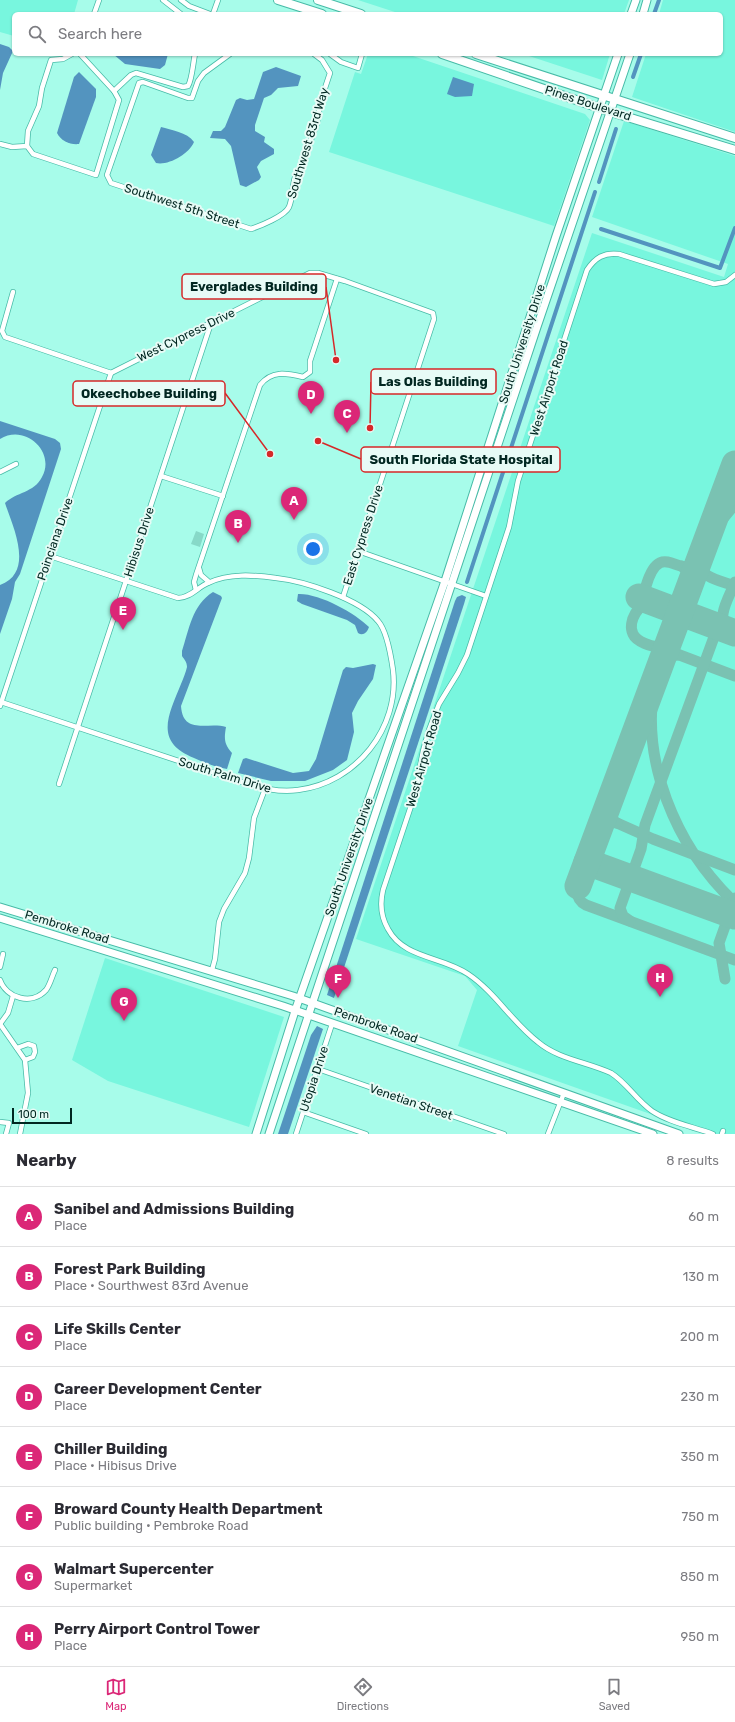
<!DOCTYPE html>
<html lang="en">
<head>
<meta charset="utf-8">
<style>
  :root { --surface:#fff; --page:#f2f2f3; --text:#2b2b33; --muted:#7c7c81; --line:#e1e1e2; --accent:#db2777 }
  body { margin:0; font-family:Rubik,sans-serif; background:var(--page); color:var(--text) }
  .scale { position:absolute; left:12px; bottom:10px; width:60px; box-sizing:border-box; padding-left:4px; border:2px solid #012721; border-top:0; font-size:11px; line-height:14px; white-space:nowrap; color:#012721; -webkit-text-stroke:3px #e7fbf6; paint-order:stroke }
  .you { position:absolute; left:313px; top:549px; width:14px; height:14px; margin:-10px; border:3px solid #fff; border-radius:50%; background:#1a73e8; box-shadow:0 0 0 6px #1a73e833 }
  .badge { display:grid; place-items:center; width:26px; height:26px; border-radius:50%; background:var(--accent); color:#fff; font-size:13px; font-weight:700 }
  .pin { position:absolute; translate:-50% -33px; filter:drop-shadow(0 1px 2px #0008) }
  .pin::after { content:''; position:absolute; top:21px; width:14px; height:12px; background:inherit; clip-path:polygon(0 0,100% 0,50% 100%) }
  .list { margin:0; padding:0; list-style:none }
  h2 { display:flex; justify-content:space-between; align-items:center; height:52px; margin:0; padding:0 16px; font-size:17px }
  h2 small { font-size:13px; font-weight:400; color:var(--muted) }
  .list li { display:grid; grid-template-columns:26px 1fr auto; gap:12px; align-items:center; box-sizing:border-box; height:60px; padding:0 16px; border-top:1px solid var(--line) }
  .list b { display:block; font-size:15px; white-space:nowrap }
  .list p { margin:0; font-size:13px; white-space:nowrap; color:var(--muted) }
  .list em { font-size:13px; font-style:normal; color:var(--muted) }
  .icon { flex:none; width:22px; height:22px; fill:none; stroke:currentColor; stroke-width:2; stroke-linecap:round; stroke-linejoin:round }
  .map { position:relative; flex:none; width:735px; height:1134px; overflow:hidden }
  .search { position:absolute; background:var(--surface); box-shadow:0 1px 3px #0004; left:12px; right:12px; top:12px; height:44px; display:flex; align-items:center; gap:10px; box-sizing:border-box; padding:0 14px; border-radius:6px; color:var(--muted); font-size:15px }
  .sheet { height:532px; background:var(--surface) }
  nav { display:flex; justify-content:space-around; align-items:center; box-sizing:border-box; height:56px; border-top:1px solid var(--line); background:var(--surface); font-size:11px; color:var(--muted) }
  nav a { display:grid; justify-items:center; gap:2px }
  nav .on { color:var(--accent) }
  .map>svg:first-child { display:block }
  .built { fill:#78f6de }
  .green { fill:#87d9c8 }
  .water { fill:#5394bf }
  .lines { fill:none; stroke-linecap:round; stroke-linejoin:round }
  .canal { stroke:#5394bf; stroke-width:4 }
  .taxiway { stroke:#7ac2b2; stroke-width:11 }
  .runway { stroke:#7ac2b2; stroke-width:27 }
  .minor-casing { stroke:#47bba7; stroke-width:6 }
  .secondary-casing { stroke:#47bba7; stroke-width:9 }
  .primary-casing { stroke:#47bba7; stroke-width:9 }
  .trunk-casing { stroke:#47bba7; stroke-width:10 }
  .minor { stroke:#fff; stroke-width:4.5 }
  .secondary { stroke:#fff; stroke-width:7 }
  .primary { stroke:#fff; stroke-width:7 }
  .trunk { stroke:#fff; stroke-width:8 }
  .labels { text-anchor:middle; stroke-width:4; stroke-linejoin:round; paint-order:stroke }
  .street-label { font-size:12px; fill:#012721; stroke:#e7fbf6 }
  .leader { fill:none; stroke:#d62828; stroke-width:1.5 }
  .callout-dot { fill:#d62828; stroke:#e7fbf6; stroke-width:1.5 }
  .callout { fill:#e7fbf6; stroke:#d62828; stroke-width:1.5 }
  .callout-label { font-size:13px; text-anchor:middle; font-weight:bold; fill:#012721 }
</style>
</head>
<body>
<div class="map">
<svg width="735" height="1134" viewBox="0 0 735 1134">
  <rect width="100%" height="100%" fill="#a7fcea"/>
  <g class="built">
    <path d="M0 0H78L74 14H14V36L0 32Z"/>
    <path d="M358 0H629L624 14H401Z"/>
    <path d="M663 0H735V132L632 97 646 54H721V14H659Z"/>
    <path d="M368 54H407L585 114 590 120 554 226 329 152 355 72 361 74Z"/>
    <path d="M523 54H610L602 80Z"/>
    <path d="M624 121 735 156V1134H707L458 1046 477 990 465 976 356 939 592 233 724 277 728 264 592 217Z"/>
    <path d="M105 958 284 1017 249 1127 108 1081 72 1060Z"/>
  </g>
  <path class="green" d="M196 531 204 534 200 547 191 544Z"/>
  <g class="water">
    <path d="M0 44 9 47 13 51 3 73 0 90Z"/>
    <path d="M113 54H168L165 65 160 69 125 64Z"/>
    <path d="M276 67 301 76 298 86 278 88 271 95 264 98 255 125V131L265 137 264 142 274 149V154L261 161 257 167 261 177 259 180 246 187 240 185 231 146 225 139 210 138 213 131H221L225 127 236 100 240 98 247 100 254 99 263 72Z"/>
    <path d="M79 72 96 89V97L79 144C70 145 61 141 57 133L74 77Z"/>
    <path d="M453 77 474 84 472 96 455 97 447 94Z"/>
    <path d="M161 127C171 130 187 132 194 142 189 154 168 166 156 163L151 155Z"/>
    <path d="M0 421 55 439 60 443 61 449 20 574 15 582 12 599 0 634V585C35 572 13 527 5 503 16 492 34 493 42 477 56 452 25 423 0 439Z"/>
    <path d="M213 592 221 596 222 598 181 706C183 736 209 721 226 727 224 739 224 744 232 753L227 769C216 767 205 763 194 758 154 742 168 716 181 684 183 679 186 672 187 667 187 662 184 659 182 656V651C189 630 192 605 213 592Z"/>
    <path d="M298 594C319 593 355 613 369 627 367 633 363 636 358 633L355 625 347 620 302 604 297 601Z"/>
    <path d="M462 595 466 597 464 604 334 998 327 995 455 601 457 597Z"/>
    <path d="M373 664 376 665 373 679 358 701 352 713 354 732 347 760 333 770 305 781H271L238 773 243 759 246 758 293 773 309 771 316 759 343 670 346 667 353 668Z"/>
    <path d="M317 1026 323 1029 288 1134H278L311 1035Z"/>
  </g>
  <g class="lines">
    <g class="canal">
      <path d="M654 14 659 0"/>
      <path d="M633 77 641 54"/>
      <path d="M599 182 616 129"/>
      <path d="M601 229 720 268 735 228"/>
      <path d="M467 582 595 192"/>
    </g>
    <g class="taxiway">
      <path d="M702 552 717 526 735 504"/>
      <path d="M699 560C698 578 722 581 735 586"/>
      <path d="M682 566 689 573 691 582"/>
      <path d="M653 602C647 598 644 593 646 586 661 535 681 584 699 560"/>
      <path d="M653 602C639 601 627 622 633 634 636 641 652 648 660 646 664 646 667 643 670 640"/>
      <path d="M670 640 671 649 677 654 735 676"/>
      <path d="M661 663 668 656 678 655"/>
      <path d="M656 677C638 759 676 847 735 903"/>
      <path d="M606 811 611 819 617 823 653 839 735 870"/>
      <path d="M598 835 605 824 610 822 617 823"/>
      <path d="M578 886C576 895 578 901 586 905L735 960"/>
      <path d="M630 921 623 916 620 908 641 849 645 825 714 637 721 631H729C714 619 730 596 735 582"/>
      <path d="M725 979 719 943 735 898"/>
    </g>
    <g class="runway">
      <path d="M639 597 735 633"/>
      <path d="M587 862 735 916"/>
      <path d="M578 886 735 464"/>
    </g>
    <defs>
      <g id="minor">
        <path d="M163 0 181 14"/>
        <path d="M181 0 189 6 210 14"/>
        <path d="M94 14 99 0"/>
        <path d="M213 14 218 0"/>
        <path d="M230 54 204 73 198 81 192 98H188L143 82 139 83 107 175 111 183 251 229C260 226 285 216 289 207 295 192 290 178 302 165L317 123 321 100 330 73 322 60 314 54"/>
        <path d="M330 54 341 62 358 68 362 54"/>
        <path d="M114 91 131 75 136 73 183 87 188 86C192 80 193 63 195 54"/>
        <path d="M0 144 12 147 27 146 33 154 96 175 119 100 114 91 80 54"/>
        <path d="M27 146 28 131 39 106 42 88 51 60 63 59 72 54"/>
        <path d="M13 292 2 331 5 337 111 373"/>
        <path d="M111 373 310 273H318L345 281 433 313 434 319 343 597"/>
        <path d="M0 472 16 464"/>
        <path d="M161 476 223 496"/>
        <path d="M358 551 486 596"/>
        <path d="M199 568 201 575 209 582"/>
        <path d="M196 590 194 582 196 575 260 385C272 370 286 373 303 377L310 372V361L337 279"/>
        <path d="M1 702 239 781C259 787 277 793 298 790 356 783 400 728 393 670 391 656 387 631 378 621 360 599 304 581 276 578 254 575 229 573 208 583 198 587 190 598 178 598L50 556"/>
        <path d="M0 706 111 373"/>
        <path d="M59 784 211 323"/>
        <path d="M0 967 3 954"/>
        <path d="M212 970 215 959 219 922 224 909 245 873 249 858 254 818 265 789"/>
        <path d="M0 980C6 998 32 1006 46 990 50 985 52 976 55 970"/>
        <path d="M0 1024 25 1060 28 1093 20 1134"/>
        <path d="M0 1024 8 1013 13 996"/>
        <path d="M17 1048 28 1044 34 1046 35 1052 33 1057 25 1060"/>
        <path d="M318 1069 504 1134"/>
        <path d="M303 1112 366 1134"/>
        <path d="M0 1122 9 1123 6 1134"/>
        <path d="M296 1134 332 1024"/>
        <path d="M548 1134 564 1093"/>
        <path d="M713 1134C694 1127 668 1122 652 1111 636 1100 627 1083 611 1073 587 1062 558 1059 538 1042 512 1022 495 992 468 974 442 956 404 959 388 929 381 917 380 903 383 890L415 794 423 751 429 730 439 704 458 673 467 655 509 527 518 481 587 270C595 258 604 252 619 254L714 284 726 282 735 275"/>
        <path d="M722 1134 723 1131"/>
      </g>
      <g id="secondary">
        <path d="M0 907 293 996 679 1134"/>
        <path d="M0 918 283 1006 653 1134"/>
      </g>
      <g id="primary">
        <path d="M631 14 636 0"/>
        <path d="M643 14 647 0"/>
        <path d="M256 1134 295 1011 445 581 556 236 618 54"/>
        <path d="M269 1134 537 327 630 54"/>
      </g>
      <g id="trunk">
        <path d="M278 0 322 14"/>
        <path d="M318 0 361 14"/>
        <path d="M442 54 611 112 735 150"/>
        <path d="M476 54 735 138"/>
      </g>
    </defs>
    <use href="#minor" class="minor-casing"/>
    <use href="#secondary" class="secondary-casing"/>
    <use href="#primary" class="primary-casing"/>
    <use href="#trunk" class="trunk-casing"/>
    <use href="#minor" class="minor"/>
    <use href="#secondary" class="secondary"/>
    <use href="#primary" class="primary"/>
    <use href="#trunk" class="trunk"/>
  </g>
  <g class="labels">
    <g class="street-label">
      <text transform="translate(588 103) rotate(18)" y="4">Pines Boulevard</text>
      <text transform="translate(308 143) rotate(-73)" y="4">Southwest 83rd Way</text>
      <text transform="translate(182 206) rotate(18)" y="4">Southwest 5th Street</text>
      <text transform="translate(186 335) rotate(-26)" y="4">West Cypress Drive</text>
      <text transform="translate(522 344) rotate(-72)" y="4">South University Drive</text>
      <text transform="translate(549 388) rotate(-72)" y="4">West Airport Road</text>
      <text transform="translate(363 535) rotate(-72)" y="4">East Cypress Drive</text>
      <text transform="translate(55 539) rotate(-71)" y="4">Poinciana Drive</text>
      <text transform="translate(139 542) rotate(-72)" y="4">Hibisus Drive</text>
      <text transform="translate(424 759) rotate(-74)" y="4">West Airport Road</text>
      <text transform="translate(225 775) rotate(17)" y="4">South Palm Drive</text>
      <text transform="translate(349 857) rotate(-71)" y="4">South University Drive</text>
      <text transform="translate(67 927) rotate(17)" y="4">Pembroke Road</text>
      <text transform="translate(376 1025) rotate(19)" y="4">Pembroke Road</text>
      <text transform="translate(314 1079) rotate(-72)" y="4">Utopia Drive</text>
      <text transform="translate(411 1102) rotate(19)" y="4">Venetian Street</text>
    </g>
  </g>
  <path class="leader" d="M336 360L326 287M370 428L371 382M270 454L225 393M318 441L361 459"/>
  <g class="callout-dot">
    <circle cx="336" cy="360" r="4"/>
    <circle cx="370" cy="428" r="4"/>
    <circle cx="270" cy="454" r="4"/>
    <circle cx="318" cy="441" r="4"/>
  </g>
  <g class="callout">
    <rect x="182" y="274" width="144" height="25" rx="4"/>
    <rect x="371" y="369" width="125" height="25" rx="4"/>
    <rect x="73" y="381" width="152" height="25" rx="4"/>
    <rect x="361" y="447" width="199" height="25" rx="4"/>
  </g>
  <g class="callout-label">
    <text x="254" y="291">Everglades Building</text>
    <text x="433" y="386">Las Olas Building</text>
    <text x="149" y="398">Okeechobee Building</text>
    <text x="461" y="464">South Florida State Hospital</text>
  </g>
</svg>
<div class="scale">100 m</div>
<div class="you"></div>
<div class="pin badge" style="left:294px;top:520px">A</div>
<div class="pin badge" style="left:238px;top:543px">B</div>
<div class="pin badge" style="left:347px;top:433px">C</div>
<div class="pin badge" style="left:311px;top:414px">D</div>
<div class="pin badge" style="left:123px;top:630px">E</div>
<div class="pin badge" style="left:338px;top:998px">F</div>
<div class="pin badge" style="left:124px;top:1021px">G</div>
<div class="pin badge" style="left:660px;top:997px">H</div>
<div class="search"><svg class="icon" aria-label="search" viewBox="0 0 24 24"><circle cx="10" cy="10" r="6"/><path d="M15 15l6 6"/></svg>Search here</div>
</div>
<section class="sheet">
<h2>Nearby<small>8 results</small></h2>
<ul class="list">
<li><span class="badge">A</span><div><b>Sanibel and Admissions Building</b><p>Place</p></div><em>60 m</em></li>
<li><span class="badge">B</span><div><b>Forest Park Building</b><p>Place · Sourthwest 83rd Avenue</p></div><em>130 m</em></li>
<li><span class="badge">C</span><div><b>Life Skills Center</b><p>Place</p></div><em>200 m</em></li>
<li><span class="badge">D</span><div><b>Career Development Center</b><p>Place</p></div><em>230 m</em></li>
<li><span class="badge">E</span><div><b>Chiller Building</b><p>Place · Hibisus Drive</p></div><em>350 m</em></li>
<li><span class="badge">F</span><div><b>Broward County Health Department</b><p>Public building · Pembroke Road</p></div><em>750 m</em></li>
<li><span class="badge">G</span><div><b>Walmart Supercenter</b><p>Supermarket</p></div><em>850 m</em></li>
<li><span class="badge">H</span><div><b>Perry Airport Control Tower</b><p>Place</p></div><em>950 m</em></li>
</ul>
</section>
<nav>
<a class="on"><svg class="icon" aria-label="map" viewBox="0 0 24 24"><path d="M3 6l6-2 6 2 6-2v14l-6 2-6-2-6 2zM9 4v14M15 6v14"/></svg>Map</a>
<a><svg class="icon" aria-label="directions" viewBox="0 0 24 24"><path d="M12 3l9 9-9 9-9-9zM9 14v-3h6M13 9l2 2-2 2"/></svg>Directions</a>
<a><svg class="icon" aria-label="saved" viewBox="0 0 24 24"><path d="M7 4h10v16l-5-4-5 4z"/></svg>Saved</a>
</nav>
</body>
</html>
